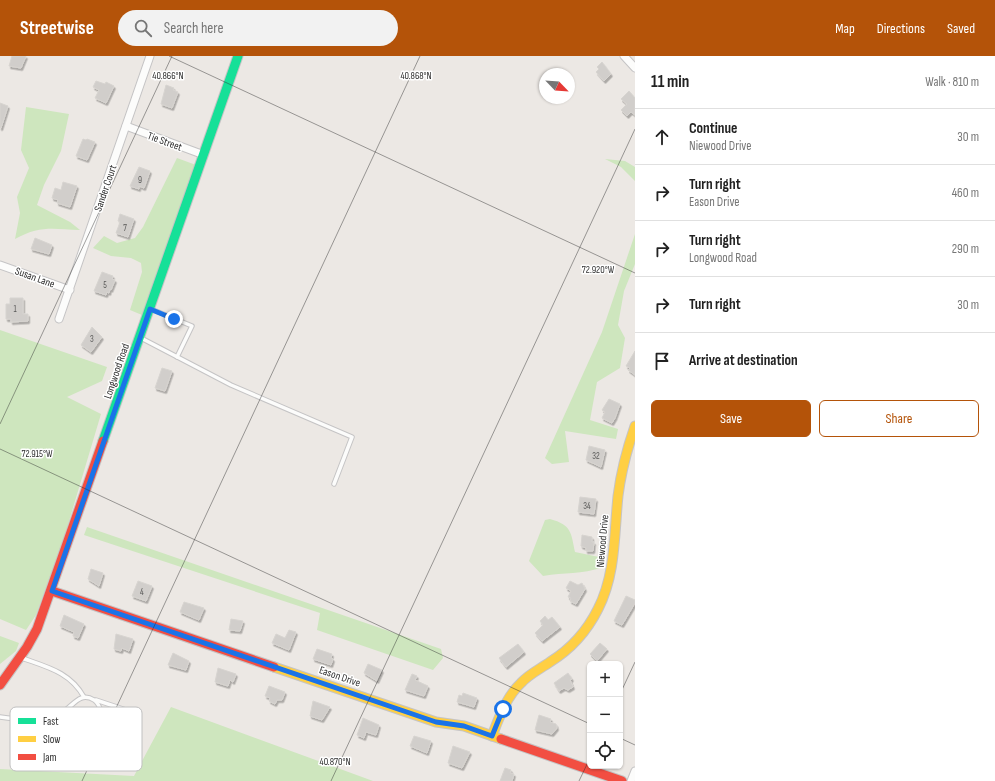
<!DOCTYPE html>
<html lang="en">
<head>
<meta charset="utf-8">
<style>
  :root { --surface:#fff; --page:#f2f2f2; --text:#222; --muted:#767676; --line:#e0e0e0; --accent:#b45309 }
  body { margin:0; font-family:"Sofia Sans Condensed",sans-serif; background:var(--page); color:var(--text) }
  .controls { position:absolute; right:12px; bottom:12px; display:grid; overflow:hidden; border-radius:6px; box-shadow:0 1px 3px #0004 }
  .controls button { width:36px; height:36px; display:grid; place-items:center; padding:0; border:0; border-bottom:1px solid var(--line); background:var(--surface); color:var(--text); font:20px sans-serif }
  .compass { position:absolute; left:539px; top:12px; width:36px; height:36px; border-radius:50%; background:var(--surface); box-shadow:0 1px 3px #0004; rotate:115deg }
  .stop { position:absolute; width:12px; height:12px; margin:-9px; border:3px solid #1a73e8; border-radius:50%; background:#fff }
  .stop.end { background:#1a73e8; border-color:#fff; box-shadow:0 1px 4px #0008 }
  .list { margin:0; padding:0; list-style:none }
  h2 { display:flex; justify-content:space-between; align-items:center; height:52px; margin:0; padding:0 16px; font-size:17px }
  h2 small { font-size:13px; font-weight:400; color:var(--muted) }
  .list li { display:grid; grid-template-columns:26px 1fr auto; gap:12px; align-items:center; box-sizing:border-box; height:56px; padding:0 16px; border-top:1px solid var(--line) }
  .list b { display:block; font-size:15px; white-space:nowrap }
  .list p { margin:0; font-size:13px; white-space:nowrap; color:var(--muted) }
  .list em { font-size:13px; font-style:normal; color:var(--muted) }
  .actions { display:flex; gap:8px; padding:12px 16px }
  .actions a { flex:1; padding:9px 0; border:1px solid var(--accent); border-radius:6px; text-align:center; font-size:14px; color:var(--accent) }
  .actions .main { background:var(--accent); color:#fff }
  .icon { flex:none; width:22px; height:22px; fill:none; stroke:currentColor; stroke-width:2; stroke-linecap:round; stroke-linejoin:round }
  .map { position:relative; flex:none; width:635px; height:725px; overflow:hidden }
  header { display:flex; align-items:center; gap:24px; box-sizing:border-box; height:56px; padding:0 20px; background:var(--accent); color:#fff }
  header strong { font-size:19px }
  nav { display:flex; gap:22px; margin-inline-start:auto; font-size:14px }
  .search { width:280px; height:36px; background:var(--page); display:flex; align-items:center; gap:10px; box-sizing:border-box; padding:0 14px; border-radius:22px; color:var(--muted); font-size:15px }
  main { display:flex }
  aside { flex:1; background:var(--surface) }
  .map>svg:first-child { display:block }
  .green { fill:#cee6be }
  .building { fill:#d1cecb; stroke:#d7d4d0; filter:url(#shadow) }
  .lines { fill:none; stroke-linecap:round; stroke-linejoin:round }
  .lane-casing { stroke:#c5c4c5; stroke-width:5.5 }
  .street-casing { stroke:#c5c4c5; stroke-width:9 }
  .fast-casing { stroke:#c5c4c5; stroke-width:11 }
  .slow-casing { stroke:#c5c4c5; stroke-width:11 }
  .jam-casing { stroke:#c5c4c5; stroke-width:11 }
  .lane { stroke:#fcfcfb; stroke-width:3.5 }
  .street { stroke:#fcfcfb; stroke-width:7 }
  .fast { stroke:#16e098; stroke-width:9 }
  .slow { stroke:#ffcf43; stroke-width:9 }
  .jam { stroke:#f24e42; stroke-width:9 }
  .route { stroke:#1a73e8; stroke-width:5 }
  .ticks { fill:none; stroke:#2e2e2e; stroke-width:1; stroke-opacity:0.45 }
  .labels { text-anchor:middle; stroke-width:3; stroke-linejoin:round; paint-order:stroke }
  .number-label { font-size:9px; fill:#585857 }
  .street-label { font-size:11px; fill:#2e2e2e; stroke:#fff }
  .key { fill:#fff; stroke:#c0c0c0; stroke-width:1 }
  .key-label { font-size:11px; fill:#2e2e2e }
  .ticks-label { font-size:10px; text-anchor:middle; fill:#2e2e2e; stroke:#fff; stroke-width:3; stroke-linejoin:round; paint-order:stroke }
</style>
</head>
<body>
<header>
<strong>Streetwise</strong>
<div class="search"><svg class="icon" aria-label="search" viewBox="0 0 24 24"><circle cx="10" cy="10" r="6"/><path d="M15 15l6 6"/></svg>Search here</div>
<nav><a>Map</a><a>Directions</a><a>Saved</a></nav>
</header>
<main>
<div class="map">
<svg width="635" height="725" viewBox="0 0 635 725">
  <defs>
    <filter id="shadow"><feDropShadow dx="1.5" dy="2.5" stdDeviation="0" flood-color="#0004"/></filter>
  </defs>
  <rect width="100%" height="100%" fill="#ece8e4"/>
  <g class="green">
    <path d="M26 51 69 58 61 95 44 129 37 149 70 166 80 174C53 173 40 169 15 183L20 157 17 141 29 112 21 94Z"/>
    <path d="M177 102 196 109 142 259 130 254 142 216 141 207 131 202 111 200 93 192 104 180 117 187 135 182 143 171Z"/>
    <path d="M605 103 625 105 635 111V125L621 111Z"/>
    <path d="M635 178V208L624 235 618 269 625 282 620 312 597 326 590 364 618 373 616 383 565 375 569 406 552 408 545 402 602 276Z"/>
    <path d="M0 274 107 311 102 325 67 341 101 358 64 482 36 559 26 574 0 563Z"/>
    <path d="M550 463C572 469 571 477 575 496L599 501 603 511C581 519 565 516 543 520L529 505 545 464Z"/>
    <path d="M87 471 441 593 443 602 433 614 317 574 320 557 84 479Z"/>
    <path d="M0 580 19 587 16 595 0 608Z"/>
    <path d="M171 651 373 725H0V713L134 720Z"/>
  </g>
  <g class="building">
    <path d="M12 0H26L21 12 9 10Z"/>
    <path d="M602 6 611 18 604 25 596 16 599 13 597 11Z"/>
    <path d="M96 25 105 28 106 26 114 30 106 47 95 42 99 34 93 31Z"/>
    <path d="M166 29 174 32 173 34 178 36 172 52 161 48Z"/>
    <path d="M629 35 635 42V59L631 56 627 60 621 54 627 48 621 43Z"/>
    <path d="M0 47 8 50 1 72H0Z"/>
    <path d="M83 83 86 84 87 83 95 86 87 104 76 100Z"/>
    <path d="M139 111 150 115 144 132 139 130V133L130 130Z"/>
    <path d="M63 126 77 130 70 151 57 147 58 144 52 142 55 132 61 134Z"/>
    <path d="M120 158 134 163 128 181 116 177 120 166 118 165Z"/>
    <path d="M35 182 52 189 49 198 31 193Z"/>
    <path d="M102 216 113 220 112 223 115 224 111 234 110 233 109 237 107 236 106 239 94 235Z"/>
    <path d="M10 242H23V258H28V265L11 266V263H6V248H10Z"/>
    <path d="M92 271 102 281 91 296 81 289Z"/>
    <path d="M635 295V319L628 314 630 312 626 310Z"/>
    <path d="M162 312 172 315 165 335 155 332Z"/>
    <path d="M609 343 620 348 615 362 612 367 602 362 605 356 602 354Z"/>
    <path d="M589 390 605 394 601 411 586 404Z"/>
    <path d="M580 441 596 443 594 458 578 456Z"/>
    <path d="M582 479 592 481V486H594L593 495H586V492L581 490Z"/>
    <path d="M91 513 103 517 99 530 88 523Z"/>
    <path d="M138 525 152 530 146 545 132 540Z"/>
    <path d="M570 525 578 529 582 527 585 533 576 548 570 545 571 542 568 541 571 535 566 532Z"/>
    <path d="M626 540 635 544V547L622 569 614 565Z"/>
    <path d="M184 546 204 552 199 564 180 556Z"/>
    <path d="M64 559 84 568 78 582 73 580 74 576 60 570Z"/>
    <path d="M545 560 548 564 552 561 560 571 542 585 535 577 543 569 540 565Z"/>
    <path d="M231 563 243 565 240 575 229 574Z"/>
    <path d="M289 574 296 576 289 594 272 587 276 578 285 582Z"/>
    <path d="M116 578 133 583 129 595 122 592 121 595 114 593Z"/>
    <path d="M600 587 607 593 597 605 590 598Z"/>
    <path d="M518 588 524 596 506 611 499 602Z"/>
    <path d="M317 593 332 598 331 602 333 603 331 609 313 603Z"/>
    <path d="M173 597 189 605 186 614 168 609Z"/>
    <path d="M368 608 382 614 377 625 364 617Z"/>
    <path d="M218 612 236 618 233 626 230 624 228 630 215 626Z"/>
    <path d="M568 617 572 623 570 624 573 631 568 634 564 632 559 635 554 627Z"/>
    <path d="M412 618 417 620 415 624 428 630 424 640 405 634Z"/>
    <path d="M269 630 285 636 282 644H277L275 648 269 645 270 642 265 640Z"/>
    <path d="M463 637 477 642 474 651 457 646 459 639 462 640Z"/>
    <path d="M313 645 330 651 322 664 310 660Z"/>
    <path d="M539 659 551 663 550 666 556 668 557 672 552 678 535 674Z"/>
    <path d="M363 662 379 669 376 679 366 676 364 682 357 679Z"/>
    <path d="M414 680 431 685 427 697 410 690Z"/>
    <path d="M453 690 470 696 462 712 448 707Z"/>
    <path d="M505 712 511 714 510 717 514 718 512 725H500Z"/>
  </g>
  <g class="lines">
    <defs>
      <g id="lane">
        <path d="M151 253 192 270 177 301"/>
        <path d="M141 282 231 329 352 381 334 428"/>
        <path d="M22 602C47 611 70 616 84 641"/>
        <path d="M96 644 126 654"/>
        <path d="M0 661C19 664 43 666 61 657 73 651 79 635 94 644 101 648 101 659 105 665L120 674"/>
      </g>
      <g id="street">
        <path d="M624 0 635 12"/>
        <path d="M126 70 204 99"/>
        <path d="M0 209 70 234"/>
        <path d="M59 263 150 0"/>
        <path d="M631 725 635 715"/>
      </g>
      <path id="fast" d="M103 385 238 0"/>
      <g id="slow">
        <path d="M274 611 436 666 464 670 501 683"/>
        <path d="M492 680C499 662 506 641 521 627 529 618 540 613 550 606 571 593 587 575 598 553 616 518 614 478 618 440 621 416 627 393 635 370"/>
      </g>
      <g id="jam">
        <path d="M52 535 274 611"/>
        <path d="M0 629 27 591 37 573 103 385"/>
        <path d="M501 683 622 725"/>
      </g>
    </defs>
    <use href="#lane" class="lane-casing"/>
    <use href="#street" class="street-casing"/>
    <use href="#fast" class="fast-casing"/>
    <use href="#slow" class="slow-casing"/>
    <use href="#jam" class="jam-casing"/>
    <use href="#lane" class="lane"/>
    <use href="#street" class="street"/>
    <use href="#fast" class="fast"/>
    <use href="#slow" class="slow"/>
    <use href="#jam" class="jam"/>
  </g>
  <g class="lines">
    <path class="route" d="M174 263 150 253 52 535 436 666 464 670 492 680 503 653"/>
  </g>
  <path class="ticks" d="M169 0 635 217M0 368 172 0M0 393 590 668M620 638 635 606M620 682 635 689M82 725 420 0M331 725 635 73M579 725 590 702"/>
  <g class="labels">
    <g class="number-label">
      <text x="140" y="127">9</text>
      <text x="125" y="175">7</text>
      <text x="105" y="232">5</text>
      <text x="15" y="256">1</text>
      <text x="92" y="286">3</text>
      <text x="596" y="403">32</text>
      <text x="587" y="453">34</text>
      <text x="142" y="539">4</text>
    </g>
    <g class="street-label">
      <text transform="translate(165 85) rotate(20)" y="4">Tie Street</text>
      <text transform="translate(105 132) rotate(-71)" y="4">Sander Court</text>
      <text transform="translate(35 221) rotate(20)" y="4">Susan Lane</text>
      <text transform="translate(116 315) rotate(-71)" y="4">Longwood Road</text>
      <text transform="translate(602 485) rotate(-85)" y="4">Niewood Drive</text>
      <text transform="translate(340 620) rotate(19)" y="4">Eason Drive</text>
    </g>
  </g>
  <rect x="10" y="651" width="132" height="64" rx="6" class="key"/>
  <rect x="18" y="662" width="18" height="6" fill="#16e098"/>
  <rect x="18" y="680" width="18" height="6" fill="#ffcf43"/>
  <rect x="18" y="698" width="18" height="6" fill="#f24e42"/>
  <g class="key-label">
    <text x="43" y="669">Fast</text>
    <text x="43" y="687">Slow</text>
    <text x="43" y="705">Jam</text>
  </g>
  <g class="ticks-label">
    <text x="168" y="23">40.866°N</text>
    <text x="416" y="23">40.868°N</text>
    <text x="598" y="217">72.920°W</text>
    <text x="37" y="401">72.915°W</text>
    <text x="335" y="709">40.870°N</text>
  </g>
</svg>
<div class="controls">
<button>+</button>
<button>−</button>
<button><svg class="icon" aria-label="locate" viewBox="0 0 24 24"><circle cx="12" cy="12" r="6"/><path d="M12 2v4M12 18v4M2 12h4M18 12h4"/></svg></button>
</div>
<svg class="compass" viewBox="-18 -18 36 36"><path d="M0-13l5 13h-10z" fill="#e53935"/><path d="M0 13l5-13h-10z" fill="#767676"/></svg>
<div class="stop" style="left:503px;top:653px"></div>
<div class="stop end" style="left:174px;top:263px"></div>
</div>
<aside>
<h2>11 min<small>Walk · 810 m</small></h2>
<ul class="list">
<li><svg class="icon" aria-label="ahead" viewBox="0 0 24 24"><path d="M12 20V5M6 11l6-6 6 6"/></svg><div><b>Continue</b><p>Niewood Drive</p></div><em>30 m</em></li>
<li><svg class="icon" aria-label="right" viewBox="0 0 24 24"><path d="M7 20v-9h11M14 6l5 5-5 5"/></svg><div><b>Turn right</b><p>Eason Drive</p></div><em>460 m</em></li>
<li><svg class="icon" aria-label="right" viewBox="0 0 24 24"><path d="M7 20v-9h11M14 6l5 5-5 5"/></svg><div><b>Turn right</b><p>Longwood Road</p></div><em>290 m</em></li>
<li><svg class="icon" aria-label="right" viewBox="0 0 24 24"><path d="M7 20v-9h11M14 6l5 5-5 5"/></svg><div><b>Turn right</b></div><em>30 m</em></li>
<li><svg class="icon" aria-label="arrive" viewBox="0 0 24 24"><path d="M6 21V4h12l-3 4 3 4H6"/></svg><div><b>Arrive at destination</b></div></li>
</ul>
<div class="actions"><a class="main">Save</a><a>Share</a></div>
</aside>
</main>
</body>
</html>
